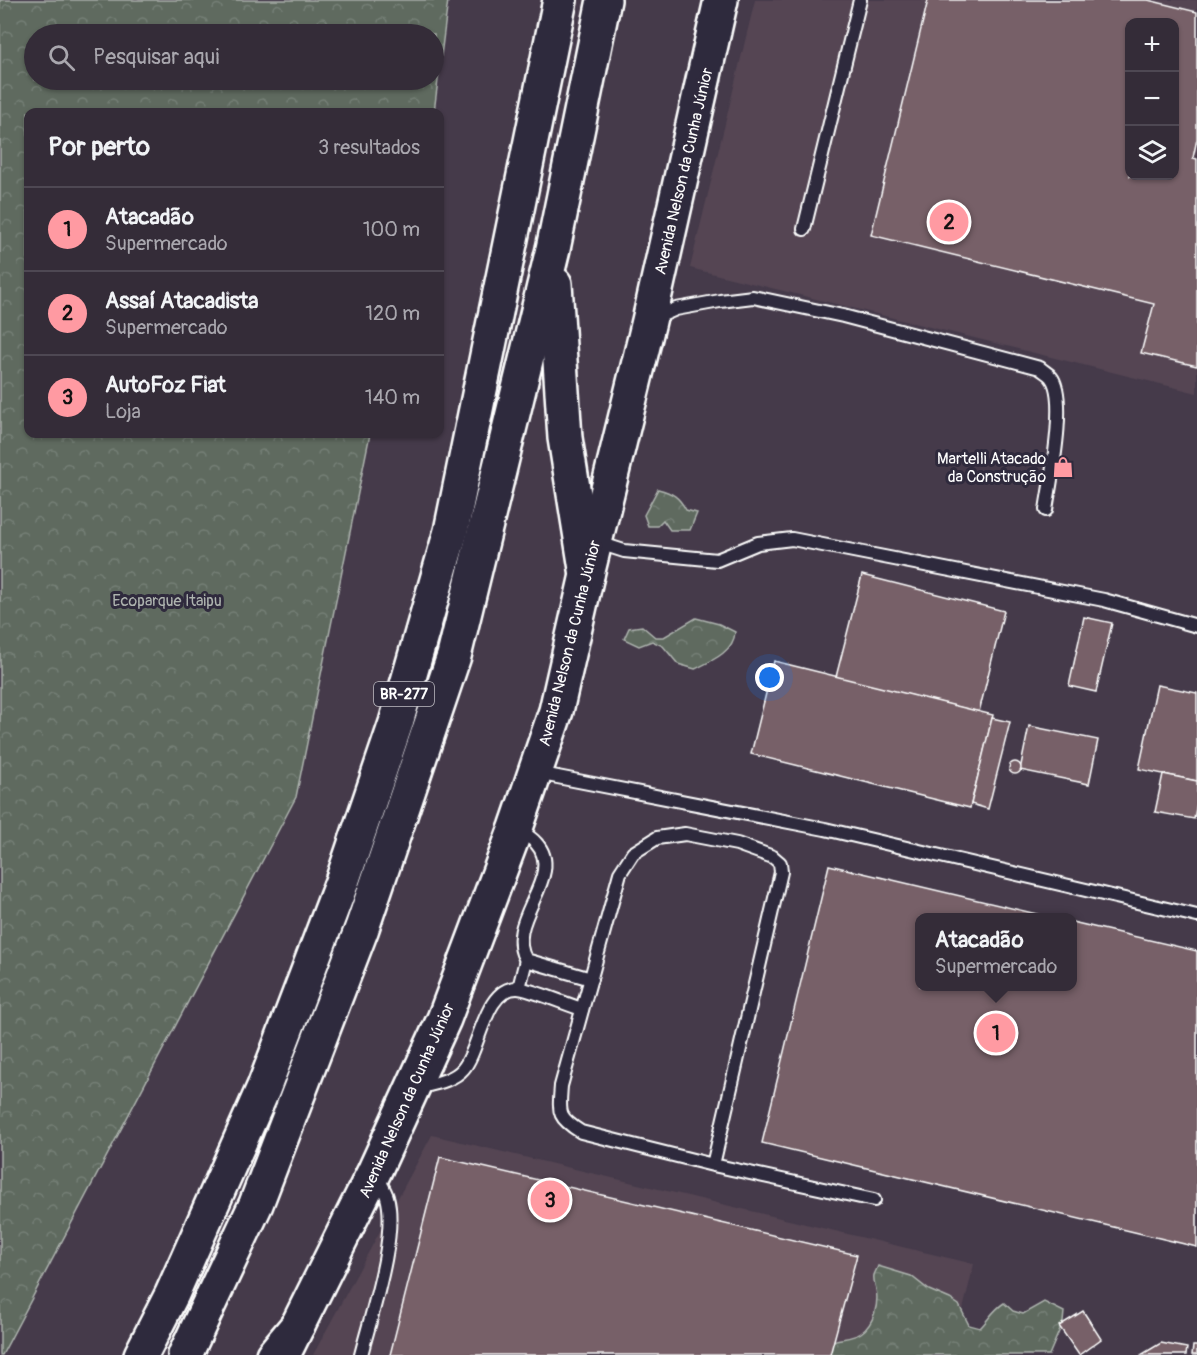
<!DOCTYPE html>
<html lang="pt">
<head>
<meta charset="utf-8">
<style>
  :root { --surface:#342c38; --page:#3f3843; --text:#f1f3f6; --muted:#a9a7ae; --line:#4e4853; --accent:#ff9aa2 }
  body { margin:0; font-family:Pangolin,sans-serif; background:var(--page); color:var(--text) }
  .controls { position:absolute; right:18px; top:18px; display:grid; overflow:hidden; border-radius:12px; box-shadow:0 2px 4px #0004 }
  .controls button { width:54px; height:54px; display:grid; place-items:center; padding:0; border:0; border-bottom:2px solid var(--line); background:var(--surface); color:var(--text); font:30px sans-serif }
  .you { position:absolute; left:770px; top:678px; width:21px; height:21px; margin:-15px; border:4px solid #fff; border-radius:50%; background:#1a73e8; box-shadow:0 0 0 9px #1a73e833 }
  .badge { display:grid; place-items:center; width:39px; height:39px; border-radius:50%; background:var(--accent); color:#111; font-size:20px; font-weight:700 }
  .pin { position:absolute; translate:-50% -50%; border:3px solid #fff; box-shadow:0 2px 6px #0006 }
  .popup { position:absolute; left:915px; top:913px; width:162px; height:78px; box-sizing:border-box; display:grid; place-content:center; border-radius:12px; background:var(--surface); filter:drop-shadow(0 2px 4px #0005); font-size:20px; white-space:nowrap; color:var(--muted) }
  .popup b { font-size:22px; color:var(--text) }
  .popup::after { content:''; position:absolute; left:50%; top:100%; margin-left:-12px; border:12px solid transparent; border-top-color:var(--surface) }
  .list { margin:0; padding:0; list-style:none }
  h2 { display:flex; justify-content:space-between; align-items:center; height:78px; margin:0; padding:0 24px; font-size:26px }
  h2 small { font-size:20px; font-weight:400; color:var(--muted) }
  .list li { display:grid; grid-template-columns:39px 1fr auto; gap:18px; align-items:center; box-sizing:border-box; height:84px; padding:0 24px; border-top:2px solid var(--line) }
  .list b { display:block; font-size:22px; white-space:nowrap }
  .list p { margin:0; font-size:20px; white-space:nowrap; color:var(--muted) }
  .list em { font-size:20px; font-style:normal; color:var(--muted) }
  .icon { flex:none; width:33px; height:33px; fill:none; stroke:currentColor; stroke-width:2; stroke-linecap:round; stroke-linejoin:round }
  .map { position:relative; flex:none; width:1197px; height:1355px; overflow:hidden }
  .search { position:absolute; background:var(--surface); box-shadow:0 2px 4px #0004; left:24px; top:24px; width:420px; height:66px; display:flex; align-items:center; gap:15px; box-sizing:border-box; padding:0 21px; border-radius:33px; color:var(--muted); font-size:22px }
  .panel { position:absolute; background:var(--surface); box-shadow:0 2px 4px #0004; left:24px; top:108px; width:420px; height:330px; border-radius:12px }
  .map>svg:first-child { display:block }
  .built { fill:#544553; fill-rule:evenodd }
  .forest { fill:url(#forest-crowns); stroke:#aeb4af; stroke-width:1.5; fill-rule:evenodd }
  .building { fill:#776067; stroke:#fff; stroke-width:1.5; fill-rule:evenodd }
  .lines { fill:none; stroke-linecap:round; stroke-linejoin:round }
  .lane-casing { stroke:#fff; stroke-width:16 }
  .secondary-casing { stroke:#fff; stroke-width:38 }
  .highway-casing { stroke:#fff; stroke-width:38 }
  .lane { stroke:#2f2a3d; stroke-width:12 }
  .secondary { stroke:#2f2a3d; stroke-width:33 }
  .highway { stroke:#2f2a3d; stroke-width:33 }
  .labels { text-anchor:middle; stroke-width:6; stroke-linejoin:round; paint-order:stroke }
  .shield { fill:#2f2a3d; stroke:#c1bfc5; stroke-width:1.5 }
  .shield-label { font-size:15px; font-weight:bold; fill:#fff }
  .street-label { font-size:16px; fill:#fff; stroke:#2f2a3d }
  .poi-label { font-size:16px; fill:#fff; stroke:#2f2a3d; text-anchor:end }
  .park-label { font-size:16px; fill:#aeb4af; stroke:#2f2a3d }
</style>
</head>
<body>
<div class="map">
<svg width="1197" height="1355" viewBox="0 0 1197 1355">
  <defs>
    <pattern id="forest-crowns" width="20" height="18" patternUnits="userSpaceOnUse" patternTransform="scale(1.5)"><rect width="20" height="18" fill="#5e6a5f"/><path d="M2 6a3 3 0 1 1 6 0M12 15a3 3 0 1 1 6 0" fill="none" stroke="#768077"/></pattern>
  </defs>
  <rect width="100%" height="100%" fill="#453a4a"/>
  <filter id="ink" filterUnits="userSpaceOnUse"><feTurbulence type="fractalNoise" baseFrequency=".0167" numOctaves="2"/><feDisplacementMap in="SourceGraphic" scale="12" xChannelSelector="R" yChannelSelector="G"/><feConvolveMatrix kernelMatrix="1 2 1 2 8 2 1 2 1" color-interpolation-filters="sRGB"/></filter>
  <g filter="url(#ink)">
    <g class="built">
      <path d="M755 0H1197V393L690 268ZM1130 22H1174V176H1130Z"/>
      <path d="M432 1135 974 1264 952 1355H313Z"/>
    </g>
    <g class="forest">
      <path d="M0 0H448L434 112H28V434H370L296 797 2 1355H0ZM434 34V80H34V34Z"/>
      <path d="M658 489C673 493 679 497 686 510L697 513 690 530H670L663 520 657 526H648L644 515Z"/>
      <path d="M696 618 719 624 735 632C734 652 711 661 695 669L678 664 663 646 652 641 639 646 624 639 629 628 642 626 655 637H664Z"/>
      <path d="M878 1266 911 1276 929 1290 950 1299 959 1305 969 1325 980 1328C989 1319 993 1310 1004 1303L1013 1311 1023 1314 1044 1302 1064 1312 1063 1322 1049 1355H826L829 1342C839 1338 852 1339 861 1333 874 1324 879 1304 876 1289 875 1284 873 1280 874 1275 875 1272 877 1269 878 1266Z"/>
    </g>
    <g class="building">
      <path d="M928 0H1148L1197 12V139L1193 158 1197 159V366L1141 353 1154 304 871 235ZM1130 22H1174V176H1130Z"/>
      <path d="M862 575 1004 611 979 712 836 677Z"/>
      <path d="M1084 617 1112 623 1096 692 1069 686Z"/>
      <path d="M774 661 993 715 970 808 751 754Z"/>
      <path d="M1157 685 1197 693V781L1139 769Z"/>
      <path d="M992 718 1010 722 988 809 971 804Z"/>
      <path d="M1029 726 1098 740 1089 784 1020 770Z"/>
      <circle cx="1015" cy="768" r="6"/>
      <path d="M1163 774 1197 781V803L1194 819 1155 812Z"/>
      <path d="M829 865 1054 918H920V986H1072V922L1197 951V1247L762 1143Z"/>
      <path d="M440 1157 857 1255 830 1355H390Z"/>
      <path d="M1083 1311 1101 1339 1079 1355 1059 1326Z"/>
      <path d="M1161 1343 1187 1348 1186 1355H1141Z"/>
      <path d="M1193 1346H1197V1355H1192Z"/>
    </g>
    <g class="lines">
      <defs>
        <g id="lane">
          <path d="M804 229 860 0"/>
          <path d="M653 319 676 309 720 301 753 297 843 316 1040 368C1043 371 1048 373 1051 377 1068 397 1050 483 1046 510"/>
          <path d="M596 542 624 551 717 560 758 543 792 539 1104 600 1197 626"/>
          <path d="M537 773 825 829 1197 916"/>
          <path d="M517 829C523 833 531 837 536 843 567 876 502 922 526 960L591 979"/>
          <path d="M519 988 526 960"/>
          <path d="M417 1088C432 1084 453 1081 463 1069 480 1050 484 988 517 988 528 988 568 1005 582 1009"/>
          <path d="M713 1165 781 872 780 863 773 857 737 844 685 834 657 838 633 853 620 873 561 1086C559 1113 557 1117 581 1132L713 1165 874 1200"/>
          <path d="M361 1355C371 1315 398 1235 387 1197 385 1190 380 1183 377 1176"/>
        </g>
        <path id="secondary" d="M285 1351 374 1172 444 1019 516 828 556 711 587 575 649 321 721 0"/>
        <g id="highway">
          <path d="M555 284 565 438 587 575"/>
          <path d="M141 1355 172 1294 264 1087 343 879 396 723 451 531 560 0"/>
          <path d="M185 1355 256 1204 362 928 454 656 553 249 604 0"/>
          <path d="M273 1355 298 1325"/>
        </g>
      </defs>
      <use href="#lane" class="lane-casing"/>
      <use href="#secondary" class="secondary-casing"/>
      <use href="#highway" class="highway-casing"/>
      <use href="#lane" class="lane"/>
      <use href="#secondary" class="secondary"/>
      <use href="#highway" class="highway"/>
    </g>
  </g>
  <defs>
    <symbol id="shop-bare" viewBox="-9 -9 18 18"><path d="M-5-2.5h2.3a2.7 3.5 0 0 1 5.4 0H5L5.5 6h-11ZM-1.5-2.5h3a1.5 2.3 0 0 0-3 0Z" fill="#ff9aa2" stroke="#2f2a3d" stroke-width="2.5" paint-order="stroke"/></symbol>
  </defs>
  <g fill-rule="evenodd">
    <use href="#shop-bare" x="1048" y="452" width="30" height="30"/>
  </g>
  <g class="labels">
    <rect class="shield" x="374" y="682" width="60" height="24" rx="4.5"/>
    <g class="shield-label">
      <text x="404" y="699">BR-277</text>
    </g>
    <g class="street-label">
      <text transform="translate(683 171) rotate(-77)" y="6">Avenida Nelson da Cunha Júnior</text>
      <text transform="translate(569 643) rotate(-76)" y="6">Avenida Nelson da Cunha Júnior</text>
      <text transform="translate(406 1100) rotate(-66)" y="6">Avenida Nelson da Cunha Júnior</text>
    </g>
    <g class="poi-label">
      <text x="1046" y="464">Martelli Atacado<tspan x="1046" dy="18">da Construção</tspan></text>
    </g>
    <g class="park-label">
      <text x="167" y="606">Ecoparque Itaipu</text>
    </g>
  </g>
</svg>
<div class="controls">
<button>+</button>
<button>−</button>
<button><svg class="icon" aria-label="layers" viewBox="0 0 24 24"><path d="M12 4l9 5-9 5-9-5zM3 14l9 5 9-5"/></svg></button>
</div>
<div class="you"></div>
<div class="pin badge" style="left:996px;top:1033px">1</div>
<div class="popup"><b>Atacadão</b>Supermercado</div>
<div class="pin badge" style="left:949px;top:222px">2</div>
<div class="pin badge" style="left:550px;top:1200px">3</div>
<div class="search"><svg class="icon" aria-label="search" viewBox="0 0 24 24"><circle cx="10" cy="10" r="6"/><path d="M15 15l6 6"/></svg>Pesquisar aqui</div>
<section class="panel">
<h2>Por perto<small>3 resultados</small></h2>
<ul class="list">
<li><span class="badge">1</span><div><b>Atacadão</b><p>Supermercado</p></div><em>100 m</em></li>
<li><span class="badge">2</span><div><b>Assaí Atacadista</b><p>Supermercado</p></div><em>120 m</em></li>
<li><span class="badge">3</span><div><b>AutoFoz Fiat</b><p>Loja</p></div><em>140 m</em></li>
</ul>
</section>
</div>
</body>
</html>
